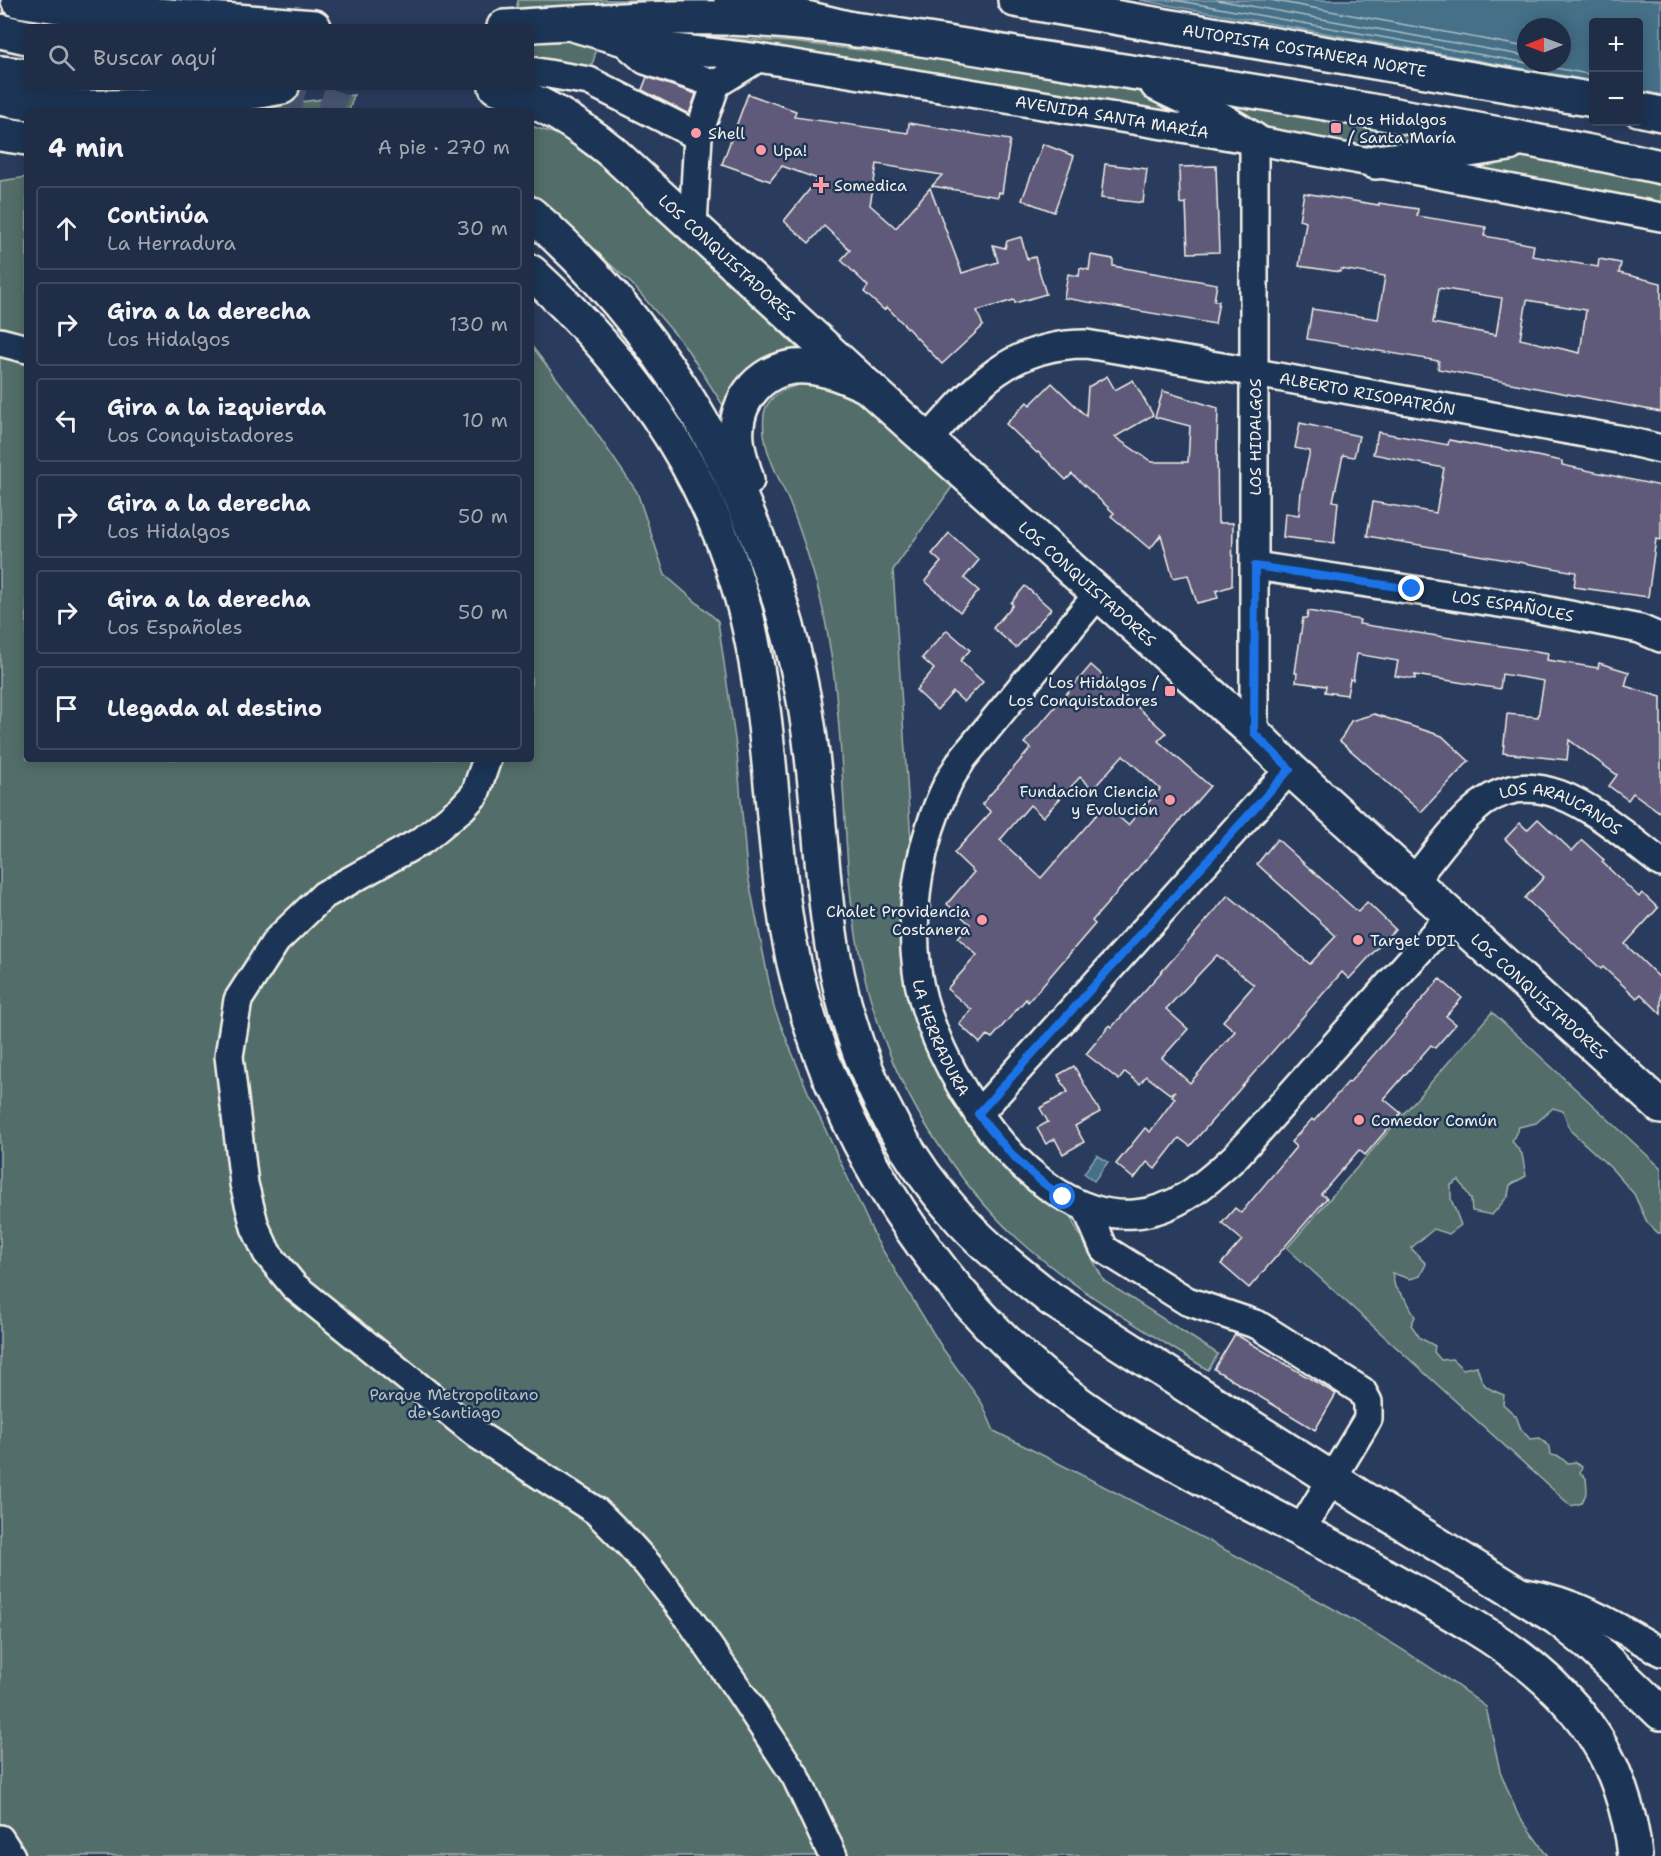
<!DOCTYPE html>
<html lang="es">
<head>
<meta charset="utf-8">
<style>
  :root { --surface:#202d46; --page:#2d3951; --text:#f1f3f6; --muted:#a2a8b3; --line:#3d495f }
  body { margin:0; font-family:"Shantell Sans",sans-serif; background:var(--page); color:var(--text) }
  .controls { position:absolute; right:18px; top:18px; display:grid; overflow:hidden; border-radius:6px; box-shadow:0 3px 15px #0003 }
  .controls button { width:54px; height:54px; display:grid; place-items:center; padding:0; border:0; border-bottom:2px solid var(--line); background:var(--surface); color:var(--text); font:30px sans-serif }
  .compass { position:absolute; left:1517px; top:18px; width:54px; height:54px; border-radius:50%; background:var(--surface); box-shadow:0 3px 15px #0003; rotate:269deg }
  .stop { position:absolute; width:18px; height:18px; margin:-14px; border:4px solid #1a73e8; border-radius:50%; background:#fff }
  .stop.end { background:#1a73e8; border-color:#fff; box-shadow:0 2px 6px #0008 }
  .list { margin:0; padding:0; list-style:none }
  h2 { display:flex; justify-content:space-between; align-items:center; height:78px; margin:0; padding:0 24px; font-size:26px }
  h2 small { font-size:20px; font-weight:400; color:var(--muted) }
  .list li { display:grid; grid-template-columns:39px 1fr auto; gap:18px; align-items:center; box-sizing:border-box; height:84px; margin:0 12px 12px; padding:0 12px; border:2px solid var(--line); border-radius:6px }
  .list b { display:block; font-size:22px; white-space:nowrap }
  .list p { margin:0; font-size:20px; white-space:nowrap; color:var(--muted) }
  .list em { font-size:20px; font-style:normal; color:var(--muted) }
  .icon { flex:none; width:33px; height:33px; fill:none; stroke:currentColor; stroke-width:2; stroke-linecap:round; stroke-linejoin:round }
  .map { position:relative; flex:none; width:1661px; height:1856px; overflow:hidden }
  .search { position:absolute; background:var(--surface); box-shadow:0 3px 15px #0003; left:24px; top:24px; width:510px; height:66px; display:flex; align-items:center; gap:15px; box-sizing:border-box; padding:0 21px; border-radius:6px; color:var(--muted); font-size:22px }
  .panel { position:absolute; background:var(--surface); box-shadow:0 3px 15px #0003; left:24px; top:108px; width:510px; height:654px; border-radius:6px }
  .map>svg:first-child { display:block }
  .green { fill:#526e6b; stroke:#a3b0aa; stroke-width:1.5 }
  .water { fill:#447088; stroke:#8aa4ae; stroke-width:1.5; fill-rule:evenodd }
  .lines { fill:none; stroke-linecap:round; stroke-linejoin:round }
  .shore { stroke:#aebdc2; stroke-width:1.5 }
  .building { fill:#5e5a79; stroke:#f4f1e8; stroke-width:1.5; fill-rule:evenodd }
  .highway-tunnel { stroke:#485773; stroke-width:33; stroke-dasharray:33 16; stroke-linecap:butt }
  .minor-casing { stroke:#f4f1e8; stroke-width:32 }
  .major-casing { stroke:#f4f1e8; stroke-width:38 }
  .highway-casing { stroke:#f4f1e8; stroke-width:38 }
  .minor { stroke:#1d3557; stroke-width:27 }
  .major { stroke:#1d3557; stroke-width:33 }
  .highway { stroke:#1d3557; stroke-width:33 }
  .route { stroke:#1a73e8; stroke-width:8 }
  .poi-dot { fill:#ff9aa2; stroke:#1d3557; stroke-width:2 }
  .labels { text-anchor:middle; stroke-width:5; stroke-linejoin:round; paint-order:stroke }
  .street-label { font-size:16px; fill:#f4f1e8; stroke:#1d3557 }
  .poi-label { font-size:16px; fill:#f4f1e8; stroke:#1d3557; text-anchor:start }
  .park-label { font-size:16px; fill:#bbc3bc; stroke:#1d3557 }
</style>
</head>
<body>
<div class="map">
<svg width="1661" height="1856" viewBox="0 0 1661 1856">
  <rect width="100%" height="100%" fill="#2a3c5e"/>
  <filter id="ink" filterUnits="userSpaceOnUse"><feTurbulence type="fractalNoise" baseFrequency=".0167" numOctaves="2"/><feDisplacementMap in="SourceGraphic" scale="12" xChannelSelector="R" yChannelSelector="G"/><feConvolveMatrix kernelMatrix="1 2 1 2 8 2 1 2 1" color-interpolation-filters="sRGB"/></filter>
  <g filter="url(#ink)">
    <g class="green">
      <path d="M518 0H652L651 5 516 12Z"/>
      <path d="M667 35 791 42 983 64 1338 118 1661 182V209L1242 123 843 57Z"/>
      <path d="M531 40 590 41C598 48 596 62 587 69L531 60Z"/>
      <path d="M354 95 349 111H256L300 102Z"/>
      <path d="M531 126 559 135 654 206 807 358 726 410 685 346 633 285 531 192Z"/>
      <path d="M27 177V759H531V345L580 409 637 492 665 575 718 621 737 753 747 871 774 1008 808 1092 877 1241 943 1349 982 1403 994 1431C1085 1476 1175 1523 1265 1571 1340 1612 1418 1655 1486 1707L1500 1771 1518 1815 1548 1856H0V181Z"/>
      <path d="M822 381 853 395 954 484 893 570 911 841 903 936 913 1010 927 1050 952 1099 980 1140 1008 1174 1048 1204 1068 1213 1104 1281 1218 1354 1208 1370C1143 1329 1074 1290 1017 1238 978 1202 945 1158 918 1112 877 1041 856 960 849 879 841 782 842 683 818 589 810 560 801 532 790 504 778 474 760 448 764 414 768 389 802 383 822 381Z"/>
      <path d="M1492 1012 1661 1168V1233H1658L1647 1222 1634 1194 1612 1169 1571 1131 1563 1111 1553 1108 1536 1123 1519 1127 1512 1141 1522 1154 1526 1176 1510 1185 1508 1196 1492 1215 1472 1211 1471 1199 1459 1180 1451 1185V1199L1461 1225 1449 1234 1434 1229 1411 1248 1426 1264 1420 1276 1410 1279 1392 1273 1395 1287 1407 1301 1415 1317 1411 1325 1420 1338 1435 1346 1434 1352 1441 1360 1452 1359 1463 1369 1477 1366C1482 1386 1485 1388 1504 1395L1503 1404 1516 1416 1521 1429 1530 1439 1540 1438 1550 1447 1551 1455 1560 1457 1567 1463 1576 1462 1582 1467 1580 1473 1586 1478 1587 1491 1582 1503 1571 1506 1287 1248Z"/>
    </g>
    <g class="water">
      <path d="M1139 0H1661V95L1639 90 1638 22H1594L1593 81ZM1526 27H1562V63H1526Z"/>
      <path d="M1097 1155 1108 1162 1094 1181 1084 1173Z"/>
    </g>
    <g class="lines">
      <g class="shore">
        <path d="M1174 0 1594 75"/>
        <path d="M1217 0 1526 56"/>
        <path d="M1270 0 1526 47"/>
      </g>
    </g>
    <g class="building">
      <path d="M647 77 696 94 689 114 642 90Z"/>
      <path d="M748 94 796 111 794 117 908 133 909 123 1010 140 1002 193 999 192 998 197 932 186 942 175 877 164 870 205 896 228 930 188 962 273 998 262 993 245 1005 248 1007 241 1021 237 1027 259 1035 257 1046 294 1015 303 1014 300 977 311 983 326 942 364 887 307 884 310 864 292 868 286 841 260 850 250 824 226 809 243 784 221 818 179 782 166 770 181 722 164Z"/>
      <path d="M1043 144 1074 156 1054 212 1022 200Z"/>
      <path d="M1105 164 1147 169 1143 203 1101 198Z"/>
      <path d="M1216 166 1219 252 1188 253 1186 203 1180 204 1179 167Z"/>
      <path d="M1304 193 1379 205V203L1418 209 1417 216 1486 227 1484 236 1534 245 1532 256 1598 267 1599 259 1621 263 1619 273 1661 283V412L1438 369 1439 361 1307 339 1312 309 1378 319 1385 276 1341 269 1340 272 1299 266 1306 222 1299 220ZM1439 288 1502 298 1496 335 1433 323ZM1527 300 1586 310 1580 353 1520 339Z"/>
      <path d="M1091 255 1113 259V266L1217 284 1214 301H1219L1215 324 1064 298 1068 274 1079 276 1080 268 1089 270Z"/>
      <path d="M1107 376 1115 390 1133 380 1153 415 1115 437 1152 462H1188L1190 426 1155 417 1163 391 1218 408 1217 444 1218 523H1233L1232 586 1216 591 1218 598 1197 603 1188 575 1173 578 1161 535 1150 549 1111 516 1114 513 1072 474 1066 480 1038 452 1037 453 1006 424 1027 402 1030 405 1052 383 1086 416 1088 387Z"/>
      <path d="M1300 423 1359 436 1354 457 1343 455 1333 501 1338 502 1334 543 1283 537 1285 513 1299 515 1301 492 1310 451 1295 448Z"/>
      <path d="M1378 432 1448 445 1449 440 1491 448V447L1562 461V465L1661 486V540L1656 539 1648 597 1574 587 1576 572 1367 536 1373 502 1436 513 1444 468 1373 454Z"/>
      <path d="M949 533 979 560 964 578 979 591 960 612 925 581 941 562 932 554Z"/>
      <path d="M1025 586 1051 609 1016 648 993 628 1013 605 1011 603Z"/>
      <path d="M1308 611 1360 620 1359 624 1548 653 1547 660 1598 668 1599 663 1629 672 1625 686 1661 697V813L1633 793 1628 800 1609 786 1617 775 1569 740 1567 760 1503 753 1507 714 1538 717 1544 681 1502 674 1500 689 1415 675V679L1395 676 1398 661 1357 654 1353 680 1350 679 1347 695 1325 692 1326 686 1296 682 1297 673H1295L1303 618H1307Z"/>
      <path d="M947 630 970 650 960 661 983 682 964 702 953 692 937 710 916 690 934 669 922 658Z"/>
      <path d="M1091 665 1166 733 1158 741 1210 786 1092 921 1095 924 1028 1002 1026 999 992 1038 987 1035 980 1043 959 1024 972 1010 947 989 977 955 958 938 970 924 947 904 974 872 954 853 991 812 982 804 1031 748 1024 743ZM1123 755 1160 789 1128 825 1105 805 1041 878 1000 840 1030 805 1043 817 1080 777 1093 789Z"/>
      <path d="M1374 714 1442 736 1469 761 1421 812 1340 741 1351 721Z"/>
      <path d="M1538 819 1572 851 1582 840 1604 860 1602 862 1639 897 1642 893 1658 908 1625 944 1661 979V1014L1641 994 1637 998 1603 967 1601 969 1525 898 1544 877 1505 839 1520 823 1527 830Z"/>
      <path d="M1277 839 1358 912 1367 902 1395 929 1349 979 1342 972 1190 1146 1179 1138 1155 1169 1147 1162 1134 1179 1116 1164 1145 1128 1150 1132 1175 1098 1172 1096 1175 1091 1170 1094 1146 1076 1140 1084 1125 1072 1119 1080 1086 1054 1110 1025 1112 1027 1189 941 1228 895 1310 964 1336 936 1257 864ZM1217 955 1254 985 1223 1021 1235 1031 1190 1083 1162 1058 1188 1029 1166 1009Z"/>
      <path d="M1440 979 1462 998 1446 1016 1456 1024 1435 1048 1431 1045 1384 1099 1401 1113 1365 1155 1359 1150 1321 1194 1327 1198 1249 1288 1221 1264 1242 1240 1222 1223 1235 1208 1241 1213 1296 1147 1291 1142 1312 1119 1314 1121 1348 1082 1349 1083Z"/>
      <path d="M1074 1066 1100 1112 1075 1126 1084 1142 1063 1154 1055 1139 1046 1144 1037 1128 1048 1122 1040 1108 1068 1092 1058 1075Z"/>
      <path d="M1235 1334 1336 1394 1315 1430 1214 1369Z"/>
    </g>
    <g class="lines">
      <g class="highway-tunnel">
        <path d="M654 0 714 6"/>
        <path d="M273 87 306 96 343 111"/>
      </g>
      <defs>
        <g id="minor">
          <path id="s1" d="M572 27 624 42 758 58 1254 140 1661 217"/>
          <path d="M630 47 645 60 716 84"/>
          <path d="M531 71 589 81 698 136"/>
          <path d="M693 225 698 136 716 84 758 58"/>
          <path d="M0 342 27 349"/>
          <path id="s2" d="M928 440C974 387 1011 344 1086 344L1234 369 1623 440 1661 449"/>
          <path id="s3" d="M1255 566 1539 609 1640 629 1661 638"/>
          <path id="s4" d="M1098 594 963 758C958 767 951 776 947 785 919 843 909 908 917 971 930 1063 1028 1223 1135 1214 1175 1211 1207 1183 1235 1157L1451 915"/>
          <path d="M1254 733V140"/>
          <path d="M487 759 475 794 462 808 423 840 324 895 276 941 238 1000 229 1056 244 1184 255 1227 267 1253 294 1286 478 1435 596 1511 629 1544 648 1565 688 1617 742 1695 796 1777 833 1856"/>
          <path id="s5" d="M1413 881C1433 858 1450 831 1473 811 1538 751 1609 824 1661 863"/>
          <path d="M978 1114 1290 769"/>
          <path d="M1086 1207 1104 1249 1187 1301 1258 1325 1362 1391 1368 1402V1419L1301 1530"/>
          <path d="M1526 1593C1576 1601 1617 1626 1661 1652"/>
          <path d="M0 1839 11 1856"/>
        </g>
        <g id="major">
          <path d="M18 0 78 9 314 27"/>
          <path d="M504 27C578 23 652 16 727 18 840 22 953 45 1065 62 1264 92 1464 124 1661 167"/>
          <path d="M0 73 27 76"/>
          <path d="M1157 84 1186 98 1254 140"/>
          <path id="s6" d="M496 87C540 100 577 123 612 152L867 386 1254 733 1290 769 1661 1107"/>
          <path d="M1375 162 1423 157 1509 144"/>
        </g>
        <g id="highway">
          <path d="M731 0 856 30"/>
          <path id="s7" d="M1015 0 1594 100"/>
          <path d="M0 31 27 37"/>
          <path d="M0 98C90 117 193 103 282 87"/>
          <path d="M1638 109 1661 114"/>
          <path d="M0 134 27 138"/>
          <path d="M531 214C676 340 769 513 804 700 817 772 819 845 828 918 842 1032 884 1136 962 1221 989 1250 1021 1275 1051 1299L1359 1496 1557 1618 1587 1642 1661 1713"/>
          <path d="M531 272C628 361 700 458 738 585 769 687 769 795 783 900 800 1035 859 1166 944 1273 998 1341 1061 1397 1136 1441 1218 1490 1306 1531 1389 1578 1482 1630 1581 1679 1619 1786 1627 1809 1633 1832 1635 1856"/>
          <path d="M747 480C743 466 738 453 737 440 733 399 764 364 806 367 827 368 847 377 867 386"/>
        </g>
      </defs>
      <use href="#minor" class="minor-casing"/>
      <use href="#major" class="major-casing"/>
      <use href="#highway" class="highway-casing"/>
      <use href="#minor" class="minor"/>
      <use href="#major" class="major"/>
      <use href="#highway" class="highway"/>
    </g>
  </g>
  <g class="lines" filter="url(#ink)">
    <path class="route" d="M1063 1197C1028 1175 1003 1146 978 1114L1290 769 1254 733 1255 566 1412 589"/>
  </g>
  <g class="poi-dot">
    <rect x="1330" y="122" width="12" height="12" rx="3"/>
    <circle cx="696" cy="133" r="6"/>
    <circle cx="761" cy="150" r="6"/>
    <path d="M818 176h6v6h6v6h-6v6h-6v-6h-6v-6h6z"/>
    <rect x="1164" y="685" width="12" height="12" rx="3"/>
    <circle cx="1170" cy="800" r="6"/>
    <circle cx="982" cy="920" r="6"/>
    <circle cx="1358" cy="940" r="6"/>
    <circle cx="1359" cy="1120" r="6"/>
  </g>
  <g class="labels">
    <g class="street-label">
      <text dy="6" stroke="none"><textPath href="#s7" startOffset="294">AUTOPISTA COSTANERA NORTE</textPath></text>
      <text dy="6" stroke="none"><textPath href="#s1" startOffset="548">AVENIDA SANTA MARÍA</textPath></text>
      <text dy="6" stroke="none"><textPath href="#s6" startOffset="290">LOS CONQUISTADORES</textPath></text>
      <text dy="6" stroke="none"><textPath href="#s2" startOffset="478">ALBERTO RISOPATRÓN</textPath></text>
      <text transform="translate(1255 437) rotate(-90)" y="6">LOS HIDALGOS</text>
      <text dy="6" stroke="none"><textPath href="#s6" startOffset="776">LOS CONQUISTADORES</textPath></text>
      <text dy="6" stroke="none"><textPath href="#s3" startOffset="261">LOS ESPAÑOLES</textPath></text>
      <text dy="6" stroke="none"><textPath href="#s5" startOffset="190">LOS ARAUCANOS</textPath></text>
      <text dy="6" stroke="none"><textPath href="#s6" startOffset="1388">LOS CONQUISTADORES</textPath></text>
      <text dy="6" stroke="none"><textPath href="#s4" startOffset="506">LA HERRADURA</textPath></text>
    </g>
    <g class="poi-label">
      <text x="1348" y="125">Los Hidalgos<tspan x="1348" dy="18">/ Santa María</tspan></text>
      <text x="708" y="139">Shell</text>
      <text x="773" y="156">Upa!</text>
      <text x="834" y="191">Somedica</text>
      <text x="1158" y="688" text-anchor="end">Los Hidalgos /<tspan x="1158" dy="18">Los Conquistadores</tspan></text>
      <text x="1158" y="797" text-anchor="end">Fundacion Ciencia<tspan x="1158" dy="18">y Evolución</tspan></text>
      <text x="970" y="917" text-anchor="end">Chalet Providencia<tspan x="970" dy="18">Costanera</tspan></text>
      <text x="1370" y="946">Target DDI</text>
      <text x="1371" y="1126">Comedor Común</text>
    </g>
    <g class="park-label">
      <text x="454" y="1400">Parque Metropolitano<tspan x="454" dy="18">de Santiago</tspan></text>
    </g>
  </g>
</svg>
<div class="controls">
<button>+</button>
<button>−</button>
</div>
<svg class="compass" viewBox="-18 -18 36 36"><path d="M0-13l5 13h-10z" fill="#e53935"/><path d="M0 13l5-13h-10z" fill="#a2a8b3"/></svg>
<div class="stop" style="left:1063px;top:1197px"></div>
<div class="stop end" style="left:1412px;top:589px"></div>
<div class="search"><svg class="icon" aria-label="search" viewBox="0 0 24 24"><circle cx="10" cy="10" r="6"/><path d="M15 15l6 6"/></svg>Buscar aquí</div>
<section class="panel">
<h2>4 min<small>A pie · 270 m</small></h2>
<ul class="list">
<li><svg class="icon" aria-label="ahead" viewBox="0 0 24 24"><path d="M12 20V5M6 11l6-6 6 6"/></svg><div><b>Continúa</b><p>La Herradura</p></div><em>30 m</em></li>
<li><svg class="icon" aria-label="right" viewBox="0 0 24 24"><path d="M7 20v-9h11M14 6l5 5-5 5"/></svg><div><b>Gira a la derecha</b><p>Los Hidalgos</p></div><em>130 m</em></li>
<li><svg class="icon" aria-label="left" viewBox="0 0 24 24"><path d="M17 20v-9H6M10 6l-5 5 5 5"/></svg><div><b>Gira a la izquierda</b><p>Los Conquistadores</p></div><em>10 m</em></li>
<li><svg class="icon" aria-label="right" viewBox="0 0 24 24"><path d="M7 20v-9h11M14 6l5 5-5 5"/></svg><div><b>Gira a la derecha</b><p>Los Hidalgos</p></div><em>50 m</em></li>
<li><svg class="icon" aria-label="right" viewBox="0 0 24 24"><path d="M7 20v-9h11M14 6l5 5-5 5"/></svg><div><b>Gira a la derecha</b><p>Los Españoles</p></div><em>50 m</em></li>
<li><svg class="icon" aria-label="arrive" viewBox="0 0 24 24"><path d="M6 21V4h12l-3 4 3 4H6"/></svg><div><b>Llegada al destino</b></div></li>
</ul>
</section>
</div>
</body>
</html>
